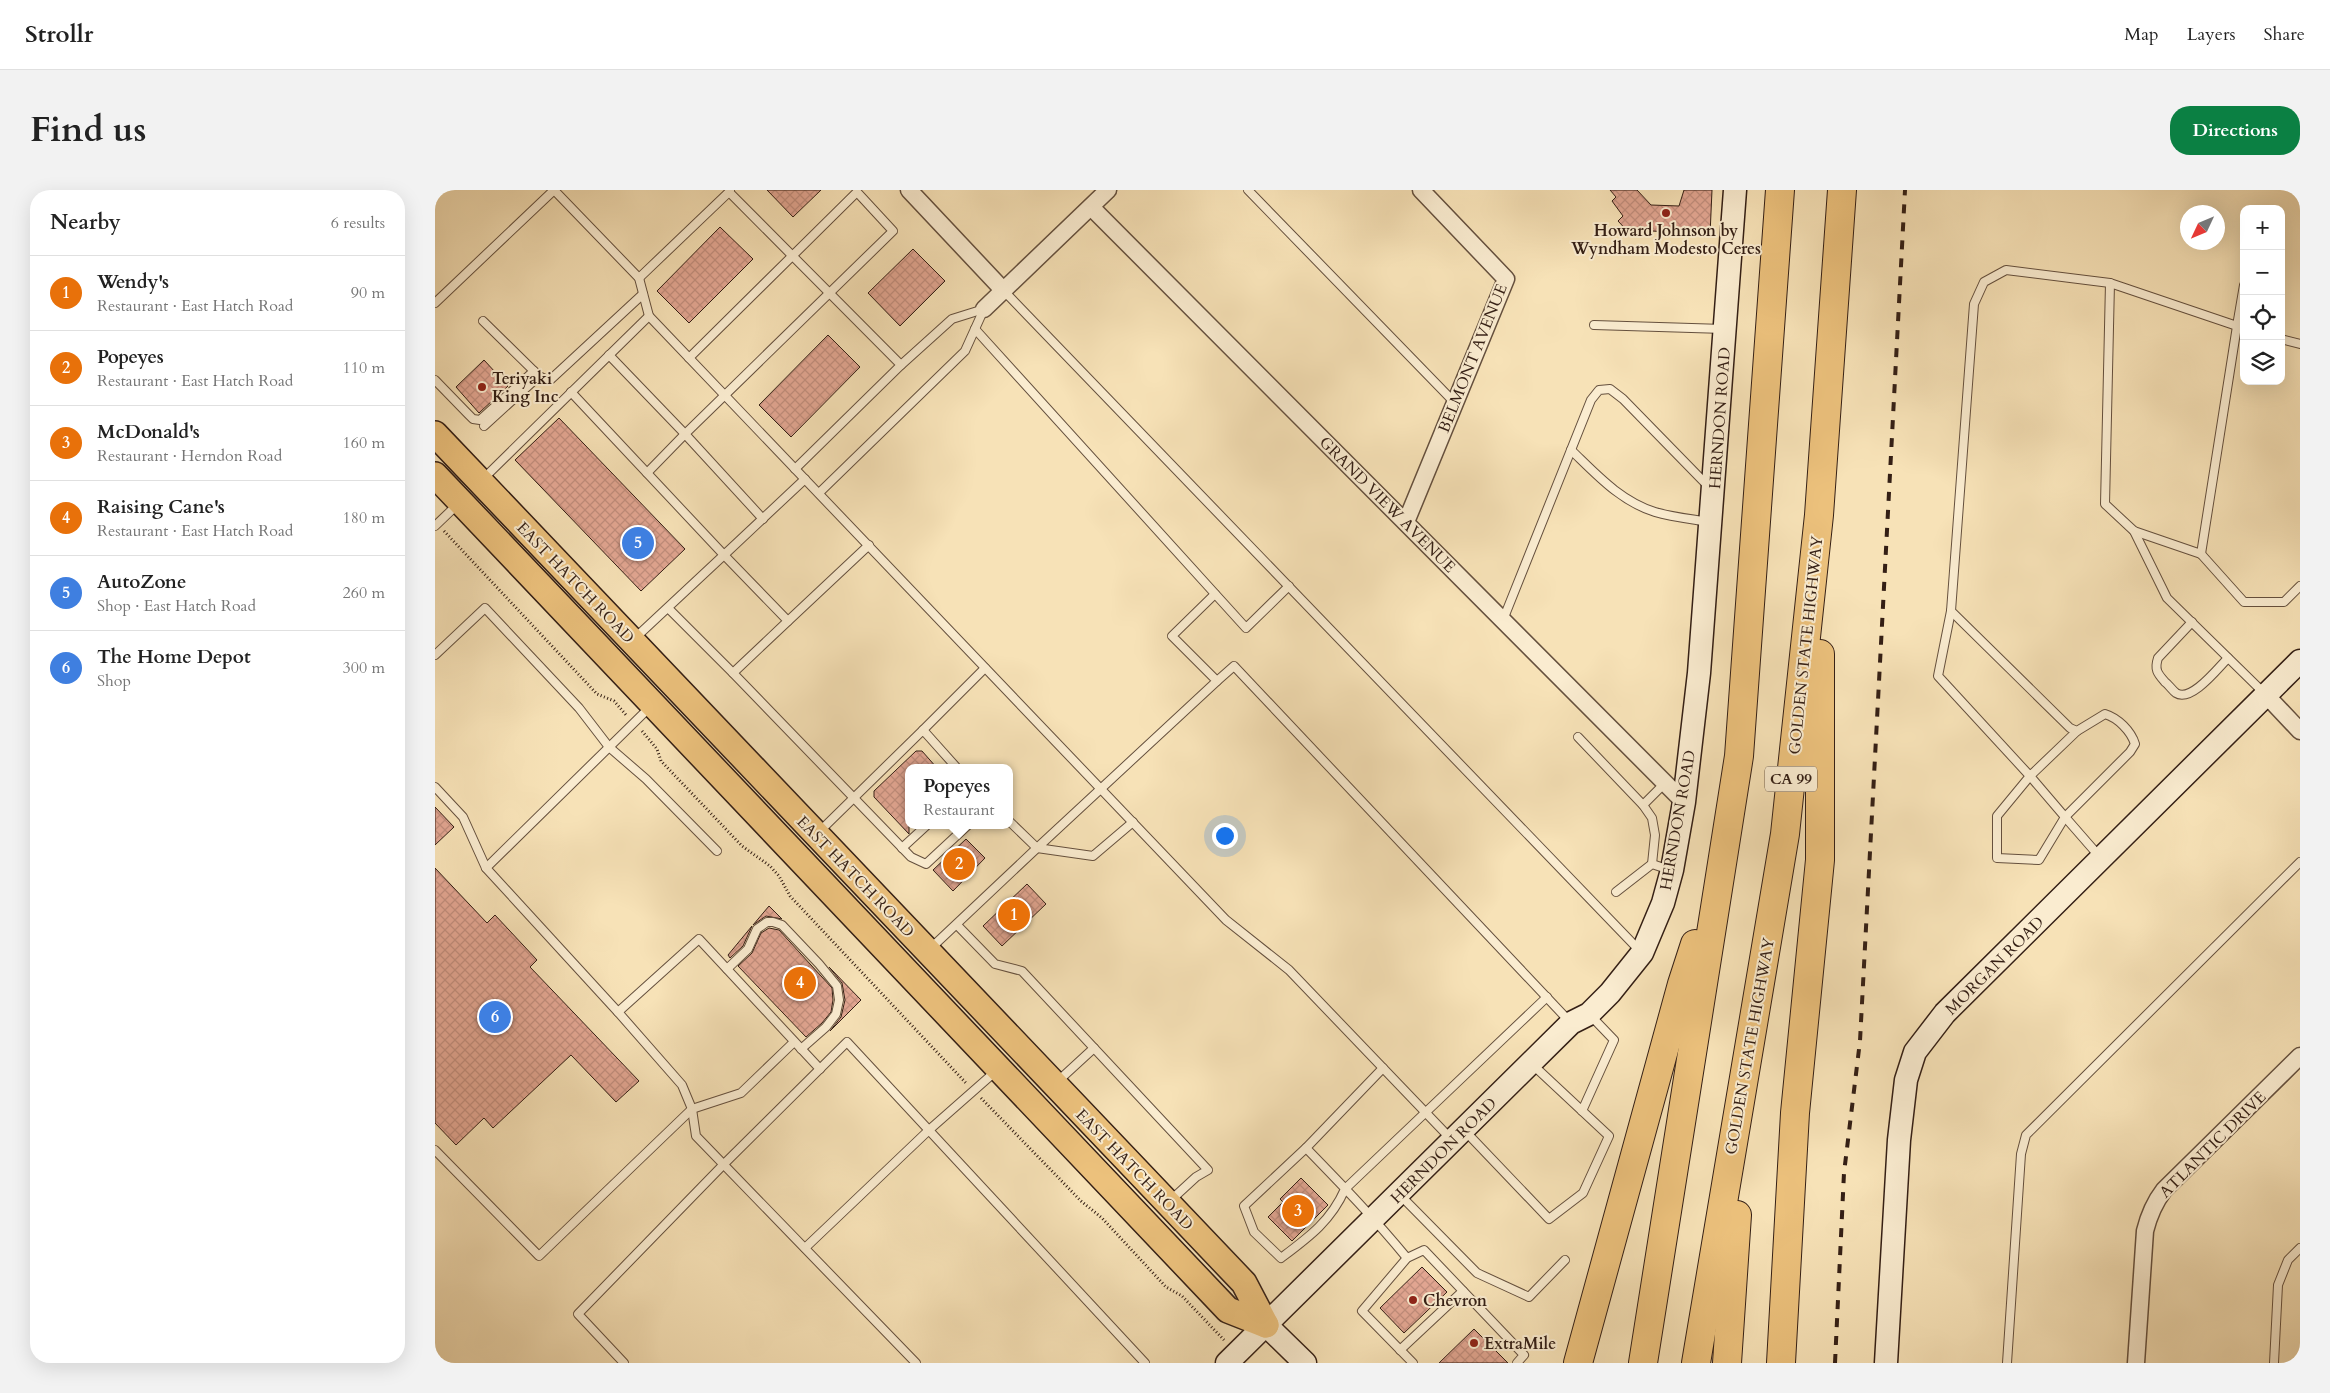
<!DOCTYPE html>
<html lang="en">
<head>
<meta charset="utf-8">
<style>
  :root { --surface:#fff; --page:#f2f2f2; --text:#222; --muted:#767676; --line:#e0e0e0; --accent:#0b8043 }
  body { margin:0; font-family:Cardo,serif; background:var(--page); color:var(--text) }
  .controls { position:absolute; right:15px; top:15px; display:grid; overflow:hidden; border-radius:10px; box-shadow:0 5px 20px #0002 }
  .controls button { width:45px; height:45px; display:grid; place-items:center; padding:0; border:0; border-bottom:1px solid var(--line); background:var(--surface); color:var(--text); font:25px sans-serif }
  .compass { position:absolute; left:1745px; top:15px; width:45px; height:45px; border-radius:50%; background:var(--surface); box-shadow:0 5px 20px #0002; rotate:226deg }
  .you { position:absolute; left:789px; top:645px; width:18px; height:18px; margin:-12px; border:4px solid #fff; border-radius:50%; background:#1a73e8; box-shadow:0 0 0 8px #1a73e833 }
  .badge { display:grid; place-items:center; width:32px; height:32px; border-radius:50%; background:var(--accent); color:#fff; font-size:16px; font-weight:700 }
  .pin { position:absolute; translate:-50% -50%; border:2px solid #fff; box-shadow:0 1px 5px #0006 }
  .popup { position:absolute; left:470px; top:574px; width:108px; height:65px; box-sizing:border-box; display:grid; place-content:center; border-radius:10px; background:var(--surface); filter:drop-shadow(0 1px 4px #0005); font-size:16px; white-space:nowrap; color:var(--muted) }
  .popup b { font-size:19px; color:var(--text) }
  .popup::after { content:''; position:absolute; left:50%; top:100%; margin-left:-10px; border:10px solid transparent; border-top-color:var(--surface) }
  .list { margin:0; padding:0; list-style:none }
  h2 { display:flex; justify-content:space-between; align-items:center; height:65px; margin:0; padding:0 20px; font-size:21px }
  h2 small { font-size:16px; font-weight:400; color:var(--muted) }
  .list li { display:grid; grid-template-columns:32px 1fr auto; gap:15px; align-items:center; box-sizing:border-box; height:75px; padding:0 20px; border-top:1px solid var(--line) }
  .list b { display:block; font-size:19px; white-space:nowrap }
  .list p { margin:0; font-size:16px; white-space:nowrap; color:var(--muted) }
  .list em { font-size:16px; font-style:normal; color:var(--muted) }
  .icon { flex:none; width:28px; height:28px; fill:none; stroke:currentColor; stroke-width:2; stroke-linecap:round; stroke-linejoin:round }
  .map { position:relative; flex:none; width:1865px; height:1173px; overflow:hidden; border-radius:20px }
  header { display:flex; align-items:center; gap:30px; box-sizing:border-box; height:70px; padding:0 25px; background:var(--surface); border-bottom:1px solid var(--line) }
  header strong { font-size:24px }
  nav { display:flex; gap:28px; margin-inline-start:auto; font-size:18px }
  .intro { display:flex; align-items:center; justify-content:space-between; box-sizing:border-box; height:120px; padding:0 30px }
  h1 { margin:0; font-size:35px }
  .button { padding:12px 22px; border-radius:20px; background:var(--accent); color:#fff; font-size:18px; font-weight:700 }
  main { display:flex; gap:30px; padding:0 30px }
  aside { flex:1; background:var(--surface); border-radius:20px; box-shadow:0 5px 20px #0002 }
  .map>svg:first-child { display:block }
  .building { fill:url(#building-cross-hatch); stroke:#341f15 }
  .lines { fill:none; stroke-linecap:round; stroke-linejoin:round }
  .lane-casing { stroke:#65503e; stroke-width:10 }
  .street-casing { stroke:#65503e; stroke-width:19 }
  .secondary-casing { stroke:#341f15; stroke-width:25 }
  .primary-casing { stroke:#341f15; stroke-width:28 }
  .highway-casing { stroke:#341f15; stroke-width:30 }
  .path { stroke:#341f15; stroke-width:3; stroke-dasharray:1 2.5; stroke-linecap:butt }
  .lane { stroke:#faecd0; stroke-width:8 }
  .street { stroke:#faecd0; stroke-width:16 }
  .secondary { stroke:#faecd0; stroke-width:22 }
  .primary { stroke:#ecc17c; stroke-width:25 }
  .highway { stroke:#ecc17c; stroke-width:28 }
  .rail { stroke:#341f15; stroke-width:4; stroke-dasharray:9 9; stroke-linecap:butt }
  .poi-dot { fill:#8f2418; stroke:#faecd0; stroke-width:2 }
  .labels { text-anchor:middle; stroke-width:4; stroke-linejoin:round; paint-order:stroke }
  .shield { fill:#faecd0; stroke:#6f5c4d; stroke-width:1 }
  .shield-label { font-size:15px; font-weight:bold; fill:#341f15 }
  .poi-label { font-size:16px; font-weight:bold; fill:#341f15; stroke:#faecd0; text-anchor:start }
  .street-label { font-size:16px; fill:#341f15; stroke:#faecd0 }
</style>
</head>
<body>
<header>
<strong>Strollr</strong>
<nav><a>Map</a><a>Layers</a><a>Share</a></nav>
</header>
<div class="intro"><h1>Find us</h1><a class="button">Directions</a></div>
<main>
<aside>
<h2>Nearby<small>6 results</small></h2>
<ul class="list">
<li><span class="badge" style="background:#e8710a">1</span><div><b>Wendy's</b><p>Restaurant · East Hatch Road</p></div><em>90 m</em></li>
<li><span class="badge" style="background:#e8710a">2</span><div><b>Popeyes</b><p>Restaurant · East Hatch Road</p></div><em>110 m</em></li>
<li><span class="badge" style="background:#e8710a">3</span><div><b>McDonald's</b><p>Restaurant · Herndon Road</p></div><em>160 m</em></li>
<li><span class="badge" style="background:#e8710a">4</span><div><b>Raising Cane's</b><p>Restaurant · East Hatch Road</p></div><em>180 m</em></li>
<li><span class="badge" style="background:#3f7fe0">5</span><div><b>AutoZone</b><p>Shop · East Hatch Road</p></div><em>260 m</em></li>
<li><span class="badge" style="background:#3f7fe0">6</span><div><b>The Home Depot</b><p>Shop</p></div><em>300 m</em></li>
</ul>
</aside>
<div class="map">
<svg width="1865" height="1173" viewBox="0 0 1865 1173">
  <defs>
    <pattern id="building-cross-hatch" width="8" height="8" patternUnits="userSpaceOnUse" patternTransform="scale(1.25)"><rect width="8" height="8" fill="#e2a692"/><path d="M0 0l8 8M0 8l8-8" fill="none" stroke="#c28e7d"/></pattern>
  </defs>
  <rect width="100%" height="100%" fill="#f7e2b7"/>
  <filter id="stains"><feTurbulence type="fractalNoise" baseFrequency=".004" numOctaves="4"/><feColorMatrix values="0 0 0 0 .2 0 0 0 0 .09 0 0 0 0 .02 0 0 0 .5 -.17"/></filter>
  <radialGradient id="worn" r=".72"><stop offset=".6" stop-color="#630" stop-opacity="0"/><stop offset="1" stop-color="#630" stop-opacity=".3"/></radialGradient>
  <g class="building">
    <path d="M332 0H386L358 27Z"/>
    <path d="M1175 0H1202L1216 15 1244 16 1249 0H1277L1275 45 1203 40 1197 46 1183 31 1188 26 1177 11 1181 7Z"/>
    <path d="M285 37 318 69 254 133 222 101Z"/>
    <path d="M478 59 510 91 465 136 433 103Z"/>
    <path d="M393 145 425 177 356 247 324 215Z"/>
    <path d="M49 170 73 196 44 223 21 197Z"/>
    <path d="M124 228 250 359 206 401 80 270Z"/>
    <path d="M481 561H487L502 578H474V644L439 607V601Z"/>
    <path d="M0 617 19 637 0 655Z"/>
    <path d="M531 649 550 668 518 701 498 680Z"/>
    <path d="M0 678 52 733 60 725 102 770 95 777 204 891 181 912 136 865 58 938 49 928 21 955 0 933Z"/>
    <path d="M592 694 611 714 567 756 548 736Z"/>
    <path d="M334 716 347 729 331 726 318 735Z"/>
    <path d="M317 736 308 756 295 768 293 765Z"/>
    <path d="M334 738 344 740 397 798 398 810 396 822 387 833 371 847 303 776 317 763 326 743Z"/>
    <path d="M394 777 426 810 395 841 406 827 410 810 407 793Z"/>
    <path d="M866 988 893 1015 857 1051 833 1027 848 1012 845 1009Z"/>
    <path d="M987 1077 1012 1102 969 1143 945 1118Z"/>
    <path d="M1039 1139 1073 1173H1004Z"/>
  </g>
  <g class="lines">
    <defs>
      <g id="lane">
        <path d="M119 0 204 88 214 126"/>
        <path d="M295 0 294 2 466 175 360 279"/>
        <path d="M813 0 1020 213"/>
        <path d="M204 88 294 2"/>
        <path d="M1675 93 1670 314 1699 341 1766 364 1802 136 1809 137"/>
        <path d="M569 101 1206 762"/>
        <path d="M0 113 119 0"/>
        <path d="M48 131 104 186 49 236"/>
        <path d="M1159 135 1289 139"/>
        <path d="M540 139 811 438 854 396"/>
        <path d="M1846 149 1865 154"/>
        <path d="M174 165 250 244 458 41 422 2 254 168"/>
        <path d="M466 175 517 129 549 119"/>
        <path d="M104 186 114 191 208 104"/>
        <path d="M0 190 33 224 38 229 45 230 99 181"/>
        <path d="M136 202 289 365 370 289"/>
        <path d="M1136 260C1161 284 1185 311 1220 322 1237 327 1256 329 1274 332"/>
        <path d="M212 283 250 244 328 329"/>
        <path d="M47 290 214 126 791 730 854 780 1016 949"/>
        <path d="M384 303 530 161 549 119"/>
        <path d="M0 336 24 313"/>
        <path d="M1699 341 1732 408 1830 504"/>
        <path d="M1766 364 1809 412H1849L1865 396"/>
        <path d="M1516 421 1503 486 1595 586 1562 626V668L1604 670 1630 627 1595 586 1642 541"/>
        <path d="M1068 430 1156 210 1164 200 1175 199 1188 209 1273 296"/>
        <path d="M353 431 434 355"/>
        <path d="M1757 432 1723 468C1719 480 1723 484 1730 492 1734 495 1737 500 1741 503 1756 513 1783 478 1793 468"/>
        <path d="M199 449 289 365 353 431 298 483 233 418"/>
        <path d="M0 465 50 418 144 518 174 557 211 589 282 661"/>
        <path d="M298 483 476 667 491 674 533 635"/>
        <path d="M782 491 799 476 1135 832"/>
        <path d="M488 540 550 478"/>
        <path d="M1143 547 1208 615 1217 628 1220 645 1217 674"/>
        <path d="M0 597 28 627 51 678 183 822 264 749 385 879"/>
        <path d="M1208 615 1230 593"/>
        <path d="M698 632 658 666 602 658 782 491 737 446 780 404"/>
        <path d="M385 641 488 540 522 578"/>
        <path d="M467 658 492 635"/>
        <path d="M1664 666 1630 627 1695 562 1700 554C1696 541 1683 528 1670 524L1642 541 1635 538 1516 421 1539 114 1549 92 1571 80 1675 93 1802 136 1809 95"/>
        <path d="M51 678 215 517"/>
        <path d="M1181 702 1217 674 1235 680"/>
        <path d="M522 735 560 774 587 781 773 980 761 987 736 1010"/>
        <path d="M496 758 602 658 574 631"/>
        <path d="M292 779 313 759 322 739 332 732H338L347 735 384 774 402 796 404 810 401 824 391 837 366 859"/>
        <path d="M183 822 247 895 257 919 261 946 481 1173"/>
        <path d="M622 892 659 858"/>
        <path d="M1147 921 1179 850 1155 825"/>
        <path d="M1030 941 1114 1029 1148 1003 1174 946 1098 875"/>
        <path d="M871 958 948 878"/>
        <path d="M0 960 104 1066 257 919 306 903 359 852"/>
        <path d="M965 1005 1042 1083 1094 1107 1130 1070"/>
        <path d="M370 1058 494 940 561 881"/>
        <path d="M972 1068C940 1029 906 994 871 958L809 1016 819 1042 846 1068C874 1047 896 1031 910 999L1112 807"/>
        <path d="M965 1160 1028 1101"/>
        <path d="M189 1173 143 1124 289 974 412 852 710 1173"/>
        <path d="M978 1173 927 1121 972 1068 989 1060 1089 1165 1082 1173"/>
        <path d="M1572 1173 1586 964 1591 945 1865 672"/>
        <path d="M1839 1173 1843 1095 1853 1070 1865 1058"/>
      </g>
      <g id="street">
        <path d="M474 0 569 101"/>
        <path d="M656 17 1249 612"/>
        <path d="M549 119 673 0"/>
        <path d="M971 332 1071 89 986 0"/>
        <path d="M1831 505 1865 541"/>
        <path d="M1701 1173 1710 1041C1714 1025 1719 1013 1729 1000L1865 866"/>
      </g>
      <g id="secondary">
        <path d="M831 1135 870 1173"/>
        <path d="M792 1173 1136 833 1154 824 1175 803 1207 763 1228 713 1237 680 1249 612 1264 483 1300 0"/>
        <path d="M1451 1173 1464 950 1471 890 1480 862 1510 823 1865 471"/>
      </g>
      <g id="primary">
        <path d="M0 244 809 1093 831 1135"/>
        <path d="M0 285 793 1120 831 1135"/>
      </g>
      <g id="highway">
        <path d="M1143 1173 1247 794 1260 754"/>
        <path d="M1208 1173 1304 566 1345 0"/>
        <path d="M1261 1173 1350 644 1384 325 1407 0"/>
        <path d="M1292 1173 1302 1025"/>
        <path d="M1346 1173 1360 923 1385 670V464"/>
      </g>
    </defs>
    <use href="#lane" class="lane-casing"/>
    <use href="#street" class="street-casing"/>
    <use href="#secondary" class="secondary-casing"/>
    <use href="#primary" class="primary-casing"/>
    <use href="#highway" class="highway-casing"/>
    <g class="path">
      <path d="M9 341 162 504 179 511 192 526"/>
      <path d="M207 541 222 559 226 571 307 656 335 676 344 686 355 706 531 893"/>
      <path d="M546 908 646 1011 667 1028 731 1097 747 1106 789 1150"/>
    </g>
    <use href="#lane" class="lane"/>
    <use href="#street" class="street"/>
    <use href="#secondary" class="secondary"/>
    <use href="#primary" class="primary"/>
    <use href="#highway" class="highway"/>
    <path class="rail" d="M1400 1173 1409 983 1425 851 1470 0"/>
  </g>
  <g class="poi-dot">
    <circle cx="1231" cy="23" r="5"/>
    <circle cx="47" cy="197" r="5"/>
    <circle cx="978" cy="1110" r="5"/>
    <circle cx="1039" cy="1153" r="5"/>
  </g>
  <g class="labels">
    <rect class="shield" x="1330" y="576.5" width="52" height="25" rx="4"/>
    <g class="shield-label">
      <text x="1356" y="594">CA 99</text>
    </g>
    <g class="poi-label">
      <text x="1231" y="46" text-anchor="middle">Howard Johnson by<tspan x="1231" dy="18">Wyndham Modesto Ceres</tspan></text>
      <text x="57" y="194">Teriyaki<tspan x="57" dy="18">King Inc</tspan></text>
      <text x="988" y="1116">Chevron</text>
      <text x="1049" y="1159">ExtraMile</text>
    </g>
    <g class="street-label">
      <text transform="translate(1037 168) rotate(-68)" y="6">BELMONT AVENUE</text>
      <text transform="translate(1284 228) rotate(-86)" y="6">HERNDON ROAD</text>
      <text transform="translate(953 314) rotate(45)" y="6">GRAND VIEW AVENUE</text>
      <text transform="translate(141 392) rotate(46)" y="6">EAST HATCH ROAD</text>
      <text transform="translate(1370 455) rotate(-84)" y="6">GOLDEN STATE HIGHWAY</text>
      <text transform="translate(1242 630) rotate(-80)" y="6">HERNDON ROAD</text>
      <text transform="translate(421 686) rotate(46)" y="6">EAST HATCH ROAD</text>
      <text transform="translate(1559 775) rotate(-45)" y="6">MORGAN ROAD</text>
      <text transform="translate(1314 856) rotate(-80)" y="6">GOLDEN STATE HIGHWAY</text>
      <text transform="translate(1777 954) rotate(-45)" y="6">ATLANTIC DRIVE</text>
      <text transform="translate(1008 960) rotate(-45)" y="6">HERNDON ROAD</text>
      <text transform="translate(700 979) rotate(46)" y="6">EAST HATCH ROAD</text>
    </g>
  </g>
  <rect width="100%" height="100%" filter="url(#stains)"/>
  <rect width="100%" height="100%" fill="url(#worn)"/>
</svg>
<div class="controls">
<button>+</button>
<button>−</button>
<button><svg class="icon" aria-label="locate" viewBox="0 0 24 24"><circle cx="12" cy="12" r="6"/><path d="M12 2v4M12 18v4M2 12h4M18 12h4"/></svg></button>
<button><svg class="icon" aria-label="layers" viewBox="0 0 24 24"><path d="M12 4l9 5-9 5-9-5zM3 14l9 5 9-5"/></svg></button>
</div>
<svg class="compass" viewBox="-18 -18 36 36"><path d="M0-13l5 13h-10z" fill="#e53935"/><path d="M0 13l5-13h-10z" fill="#767676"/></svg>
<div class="you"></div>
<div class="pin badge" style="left:579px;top:725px;background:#e8710a">1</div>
<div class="pin badge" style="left:524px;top:674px;background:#e8710a">2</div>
<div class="popup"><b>Popeyes</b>Restaurant</div>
<div class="pin badge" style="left:863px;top:1021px;background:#e8710a">3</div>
<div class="pin badge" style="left:365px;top:793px;background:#e8710a">4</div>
<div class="pin badge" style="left:203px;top:353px;background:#3f7fe0">5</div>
<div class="pin badge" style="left:60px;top:827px;background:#3f7fe0">6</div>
</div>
</main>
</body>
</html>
